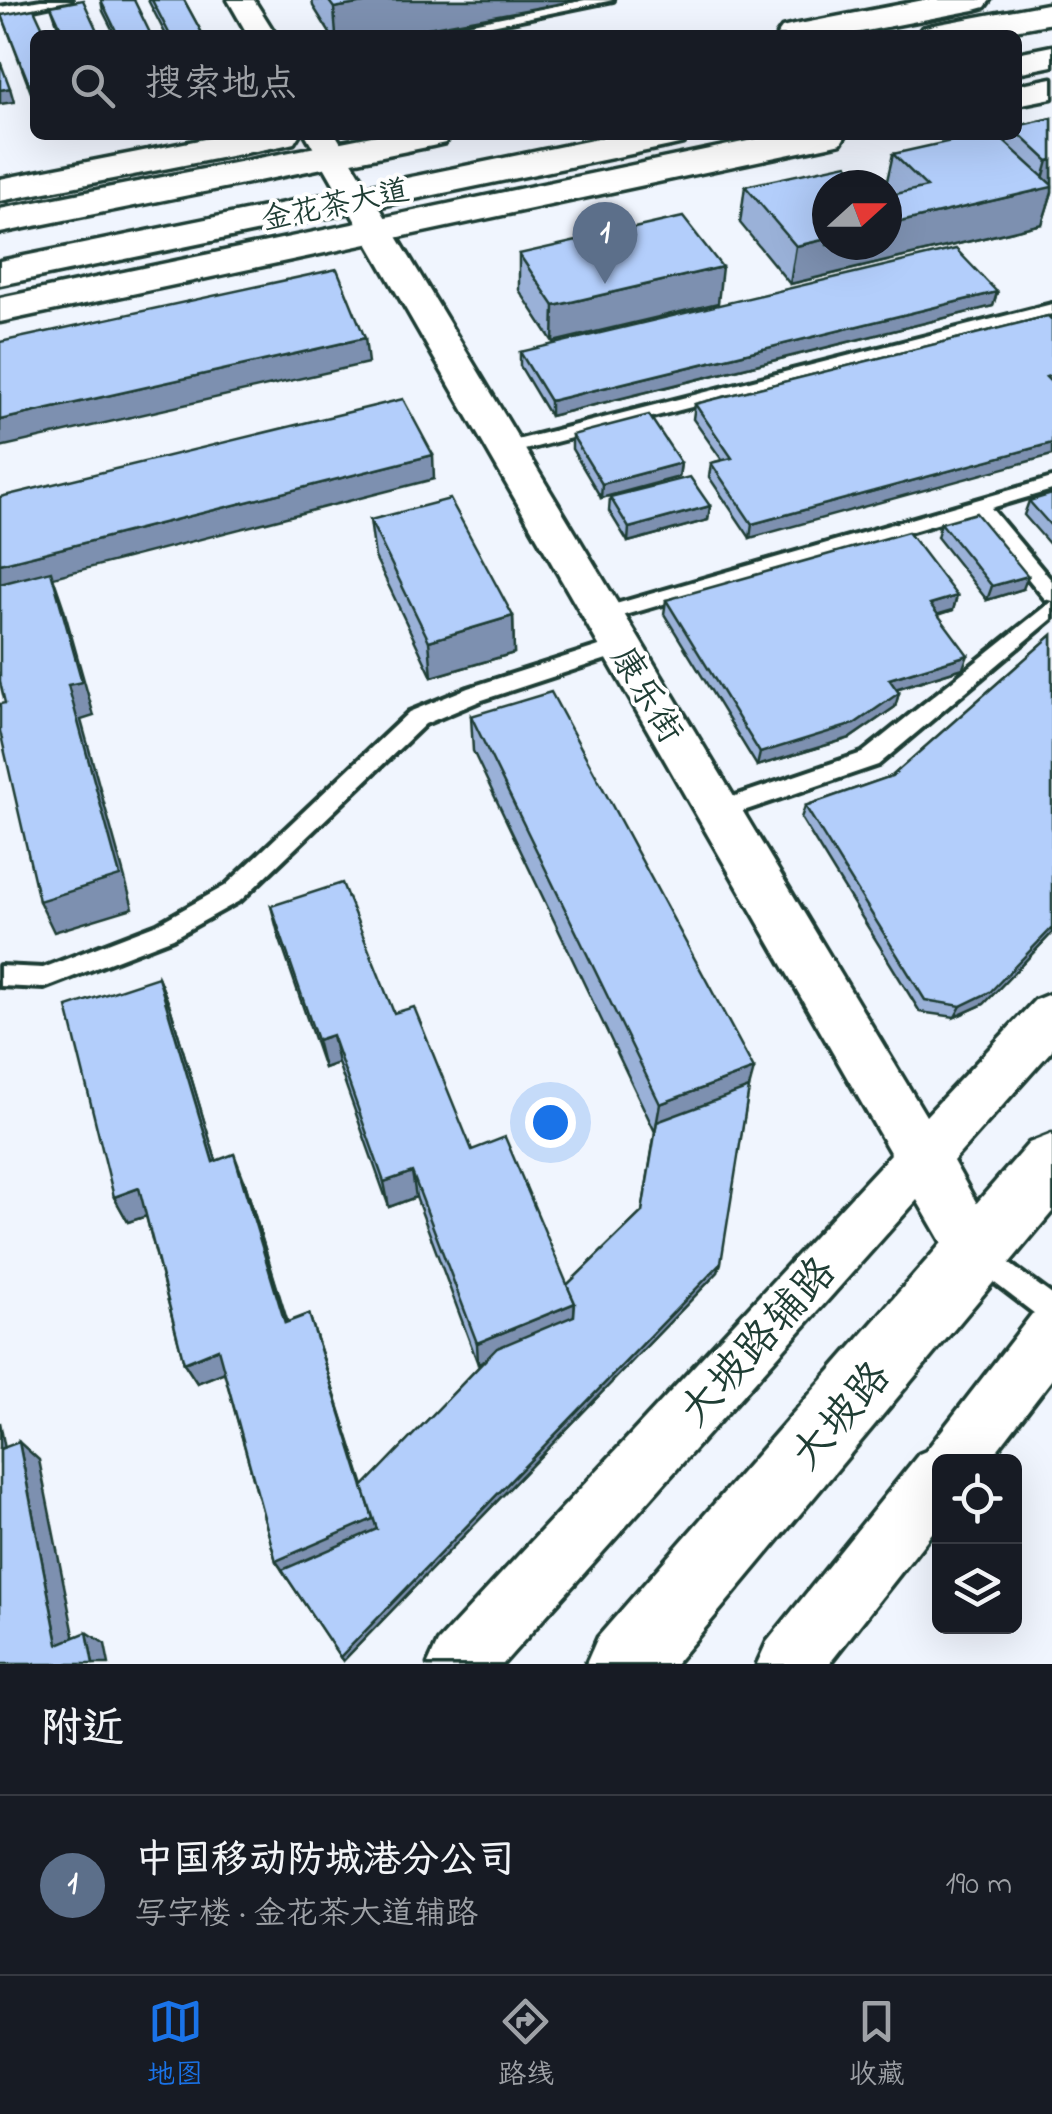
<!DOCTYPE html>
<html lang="zh">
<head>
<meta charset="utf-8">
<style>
  :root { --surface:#171b24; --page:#20242c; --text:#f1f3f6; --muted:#9ea1a6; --line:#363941; --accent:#1a73e8 }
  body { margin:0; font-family:"Indie Flower","LXGW WenKai TC",sans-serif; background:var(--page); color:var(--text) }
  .controls { position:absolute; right:30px; bottom:30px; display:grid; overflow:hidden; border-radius:15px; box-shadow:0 10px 40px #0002 }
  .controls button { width:90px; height:90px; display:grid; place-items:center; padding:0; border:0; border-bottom:2px solid var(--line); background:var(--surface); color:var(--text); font:50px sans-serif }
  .compass { position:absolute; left:812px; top:170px; width:90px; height:90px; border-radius:50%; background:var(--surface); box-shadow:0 10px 40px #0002; rotate:69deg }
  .you { position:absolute; left:550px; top:1122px; width:35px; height:35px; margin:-25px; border:8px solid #fff; border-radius:50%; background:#1a73e8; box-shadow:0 0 0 15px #1a73e833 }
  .badge { display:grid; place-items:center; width:65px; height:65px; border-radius:50%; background:var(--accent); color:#fff; font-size:32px; font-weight:700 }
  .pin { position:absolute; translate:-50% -82px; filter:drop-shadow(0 2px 5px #0008) }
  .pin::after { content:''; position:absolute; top:52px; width:35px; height:30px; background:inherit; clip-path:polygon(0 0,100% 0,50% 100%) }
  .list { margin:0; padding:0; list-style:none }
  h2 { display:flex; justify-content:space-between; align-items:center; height:130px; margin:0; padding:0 40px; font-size:42px }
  h2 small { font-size:32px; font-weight:400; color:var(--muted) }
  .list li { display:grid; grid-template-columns:65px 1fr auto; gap:30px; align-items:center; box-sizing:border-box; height:180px; padding:0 40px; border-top:2px solid var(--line) }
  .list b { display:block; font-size:38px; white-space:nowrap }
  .list p { margin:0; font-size:32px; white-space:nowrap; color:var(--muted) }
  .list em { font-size:32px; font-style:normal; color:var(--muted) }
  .icon { flex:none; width:55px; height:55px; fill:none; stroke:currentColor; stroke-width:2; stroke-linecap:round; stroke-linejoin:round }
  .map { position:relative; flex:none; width:1052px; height:1664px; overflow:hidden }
  .search { position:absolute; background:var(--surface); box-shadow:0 10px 40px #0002; left:30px; right:30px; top:30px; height:110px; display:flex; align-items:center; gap:25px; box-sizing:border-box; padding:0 35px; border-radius:15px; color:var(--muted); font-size:38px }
  .sheet { height:310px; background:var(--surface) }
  nav { display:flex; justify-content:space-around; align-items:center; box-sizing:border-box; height:140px; border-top:2px solid var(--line); background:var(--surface); font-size:28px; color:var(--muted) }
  nav a { display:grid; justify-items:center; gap:5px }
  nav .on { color:var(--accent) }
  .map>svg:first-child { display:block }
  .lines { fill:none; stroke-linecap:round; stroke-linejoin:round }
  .lane-casing { stroke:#1f3d34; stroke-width:8 }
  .street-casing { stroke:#1f3d34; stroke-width:7 }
  .secondary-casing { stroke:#1f3d34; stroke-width:7 }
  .highway-casing { stroke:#1f3d34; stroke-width:7 }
  .lane { fill:#fff; fill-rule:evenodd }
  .street { fill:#fff; fill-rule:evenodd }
  .secondary { fill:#fff; fill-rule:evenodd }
  .highway { fill:#fff; fill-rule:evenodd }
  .wall { fill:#9ab1d8; stroke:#1f3d34; stroke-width:2.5 }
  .shaded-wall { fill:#7d90b0; stroke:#1f3d34; stroke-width:2.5 }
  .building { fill:#b3cefb; stroke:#1f3d34; stroke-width:2.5 }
  .labels { text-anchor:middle; stroke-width:8; stroke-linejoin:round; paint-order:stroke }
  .far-street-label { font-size:30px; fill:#1f3d34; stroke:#fff }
  .street-label { font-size:35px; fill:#1f3d34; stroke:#fff }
  .near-street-label { font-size:42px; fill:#1f3d34; stroke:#fff }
</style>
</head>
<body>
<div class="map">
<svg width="1052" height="1664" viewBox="0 0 1052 1664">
  <rect width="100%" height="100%" fill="#f0f5fe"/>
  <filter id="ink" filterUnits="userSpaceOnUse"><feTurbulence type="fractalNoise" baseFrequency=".01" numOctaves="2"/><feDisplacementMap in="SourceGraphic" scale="20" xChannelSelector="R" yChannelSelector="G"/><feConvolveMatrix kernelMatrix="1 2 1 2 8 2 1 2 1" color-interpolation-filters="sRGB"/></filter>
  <g filter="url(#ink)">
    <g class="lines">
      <defs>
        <g id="lane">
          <path d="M41 0H71L0 15V7Z"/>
          <path d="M585 0H613L443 35H414Z"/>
          <path d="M1052 304V314L505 455 496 449 505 443Z"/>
          <path d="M1052 478V490L991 508 1052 581V619L878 765 717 820 709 817 706 811 709 805 862 753 1052 601 1045 599 974 513 602 622 595 620 592 615 595 610Z"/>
          <path d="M621 639 628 642 631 647 628 652 482 700 425 724 241 900 173 938 44 988 0 986V966L43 968 157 924 225 886 409 712 468 688Z"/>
          <path d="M980 1242 1052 1295V1327L970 1264 966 1255 970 1246Z"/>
        </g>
        <g id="street">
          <path d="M228 0H254L276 35H248Z"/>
          <path d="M306 135H336L926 1116 1035 1000 1052 993V1050L953 1161 1004 1252 996 1271 977 1279 958 1271 917 1200 503 1664H428L438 1642 891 1154Z"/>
          <path d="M1052 1306V1379L988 1462H940V1523L829 1664H757L767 1642 919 1454 926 1451 1032 1314Z"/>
        </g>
        <g id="secondary">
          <path d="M924 0H990L985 7 974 10 845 35H777L782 28 794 25Z"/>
          <path d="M1052 78V98L1017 105V85Z"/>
          <path d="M225 135H299L294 143 281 146 0 201V179Z"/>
          <path d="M776 135H846L841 143 828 146 0 322V298Z"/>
          <path d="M1052 1134V1212L675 1664H586L598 1637 1029 1143Z"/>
        </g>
        <g id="highway">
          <path d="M1052 3V23L987 35H917L922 28 934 25Z"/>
          <path d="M1052 46V66L1017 73V53Z"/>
          <path d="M377 135H450L445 143 432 146 0 233V209Z"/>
          <path d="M617 135H688L683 143 670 146 0 285V261Z"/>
        </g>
      </defs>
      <use href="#lane" class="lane-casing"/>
      <use href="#street" class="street-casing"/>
      <use href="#secondary" class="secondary-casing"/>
      <use href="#highway" class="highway-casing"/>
      <use href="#lane" class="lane"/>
      <use href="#street" class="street"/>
      <use href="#secondary" class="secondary"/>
      <use href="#highway" class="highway"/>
    </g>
    <g class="wall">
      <path d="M101 0 151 35H115L103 11Z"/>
      <path d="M148 0H184L203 35H166Z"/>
      <path d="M312 0H579L390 35H331L313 6Z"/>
      <path d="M51 6 99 35H61Z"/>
      <path d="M2 15 35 35V98H33Z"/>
      <path d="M1052 118V192L1042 224 790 284 740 223 745 186 827 245 890 195 887 193 886 185 893 154 1006 143 1009 135H1017V126Z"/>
      <path d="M519 254 718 303 553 342 519 290Z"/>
      <path d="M997 292 993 306 550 416 520 366V352Z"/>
      <path d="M1048 316 750 538 709 477 711 463 722 460 693 419 695 404Z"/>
      <path d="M572 435 681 463 679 477 601 498 572 449Z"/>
      <path d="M1052 494V547L1024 515 1029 501Z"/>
      <path d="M610 497 710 506 708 520 628 542 609 511Z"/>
      <path d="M370 520 513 616 514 653 432 677 375 557Z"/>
      <path d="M941 523 1023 589 987 600 937 537Z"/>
      <path d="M957 596 953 610 938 615 963 668 896 689 899 693 895 707 850 738 757 766 664 614 666 600Z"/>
      <path d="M1052 635V933L984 1004 955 1017 920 1012 801 818 805 806 892 776Z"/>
      <path d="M471 716 749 1088 718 1272 343 1661 276 1561 224 1372 197 1383 184 1363 146 1216 128 1222 114 1197 158 977 170 1007 216 1161 244 1180 288 1323 309 1314 364 1486 484 1361 478 1364 416 1197 389 1207 338 1063 324 1068 279 937 271 906 394 1013 472 1150 567 1285 642 1212 655 1132 473 751Z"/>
    </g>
    <g class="shaded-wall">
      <path d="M381 0H579L390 35H336L334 8Z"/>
      <path d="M35 83V98H33L29 84Z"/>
      <path d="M10 88 14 102 0 104V90Z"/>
      <path d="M1052 160V192L1042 224 790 284 796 246 827 239V245H887V225L1040 190 1048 161Z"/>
      <path d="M722 267 718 303 553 342 554 306Z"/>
      <path d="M997 292 993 306 550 416V401Z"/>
      <path d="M365 338 368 363 0 447V420Z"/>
      <path d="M1052 443V455L750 538 752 524Z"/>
      <path d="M433 455 434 479 53 577 63 606 94 716 81 720 133 908 54 932 39 901 0 591V564Z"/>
      <path d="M681 463 679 477 601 498 602 484Z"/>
      <path d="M710 506 708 520 628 542 629 528Z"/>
      <path d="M1028 576 1023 589 987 600 992 586Z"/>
      <path d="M957 596 953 610 926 618 930 604Z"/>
      <path d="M513 616 514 653 432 677 429 641Z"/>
      <path d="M968 655 963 668 885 692 889 679Z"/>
      <path d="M899 693 895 707 850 738 757 766 760 753Z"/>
      <path d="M1052 928V933L984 1004 955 1017 961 1006Z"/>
      <path d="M158 977 170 1007 224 1187 213 1162Z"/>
      <path d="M332 1035 338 1063 324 1068 317 1040Z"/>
      <path d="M754 1069 746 1099 655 1132 660 1104Z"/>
      <path d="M234 1154 244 1180 294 1345 285 1323Z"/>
      <path d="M412 1172 416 1197 389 1207 384 1182Z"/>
      <path d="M139 1188 153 1214 128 1222 114 1197Z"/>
      <path d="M721 1263 718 1272 343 1661 340 1657Z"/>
      <path d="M575 1303 573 1325 478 1364 477 1343Z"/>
      <path d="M309 1314 379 1535 286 1575 276 1561Z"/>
      <path d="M218 1349 230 1370 197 1383 184 1363Z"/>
      <path d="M0 1422 9 1471 0 1464Z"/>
      <path d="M19 1442 39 1460 78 1655 58 1644Z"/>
      <path d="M87 1632 105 1644 109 1664H93Z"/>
    </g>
    <g class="building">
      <path d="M83 0 99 35H64L51 6Z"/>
      <path d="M101 0H134L151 35H118Z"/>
      <path d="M152 0H184L203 35H170Z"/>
      <path d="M328 0H381L334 8Z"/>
      <path d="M34 9 46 35H35V83L29 84 2 15Z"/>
      <path d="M0 61 10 88 0 90Z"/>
      <path d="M1052 118V160L1048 161 1017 132V126Z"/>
      <path d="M978 135H997L1052 185V187L887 225V196L927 187 893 154Z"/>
      <path d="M847 164 867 185H827V239L796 246 745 186Z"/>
      <path d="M683 217 722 267 554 306 519 254Z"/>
      <path d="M956 249 997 292 550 401 520 352Z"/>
      <path d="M337 269 365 338 0 420V342Z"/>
      <path d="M1048 316 1052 320V375L1046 377 1052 383V443L752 524 711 463 732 458 695 404Z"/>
      <path d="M403 399 433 455 0 564V497Z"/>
      <path d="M649 415 681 463 602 484 572 435Z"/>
      <path d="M690 477 710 506 629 528 610 497Z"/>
      <path d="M1052 494V527L1029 501Z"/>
      <path d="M450 499 513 616 429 641 370 520Z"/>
      <path d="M976 513 1028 576 992 586 941 523Z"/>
      <path d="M908 532 957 596 930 604 968 655 889 679 899 693 854 724 760 753 666 600Z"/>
      <path d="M51 571 82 682 68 685 120 876 39 901 0 731V704L5 703 0 682V584Z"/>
      <path d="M1052 635V928L990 992 961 1006 925 1000 805 806 892 776Z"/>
      <path d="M551 692 754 1069 660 1104 471 716Z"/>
      <path d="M342 883 394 1013 414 1007 472 1150 505 1137 575 1303 477 1343 412 1172 384 1182 332 1035 317 1040 271 906Z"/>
      <path d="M158 977 213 1162 234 1154 285 1323 309 1314 373 1519 276 1561 218 1349 184 1363 139 1188 114 1197 67 1007Z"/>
      <path d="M749 1088 721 1263 340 1657 282 1570 377 1529 363 1487 497 1348 574 1316 575 1303 567 1285 642 1212 657 1122Z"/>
      <path d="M19 1442 58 1644 87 1632 93 1664H0V1449Z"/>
    </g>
  </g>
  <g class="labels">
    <g class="far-street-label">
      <text transform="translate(335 204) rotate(-12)" y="10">金花茶大道</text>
    </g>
    <g class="street-label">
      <text transform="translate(648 694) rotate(59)" y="12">康乐街</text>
    </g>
    <g class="near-street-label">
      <text transform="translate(756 1340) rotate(-48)" y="15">大坡路辅路</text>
      <text transform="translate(839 1414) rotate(-49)" y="15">大坡路</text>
    </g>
  </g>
</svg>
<div class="controls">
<button><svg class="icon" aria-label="locate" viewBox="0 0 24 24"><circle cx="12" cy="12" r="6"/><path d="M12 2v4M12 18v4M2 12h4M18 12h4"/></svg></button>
<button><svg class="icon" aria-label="layers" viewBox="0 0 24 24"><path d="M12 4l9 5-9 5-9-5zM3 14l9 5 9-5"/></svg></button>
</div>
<svg class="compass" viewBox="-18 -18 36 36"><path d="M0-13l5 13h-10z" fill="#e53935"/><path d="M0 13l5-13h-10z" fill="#9ea1a6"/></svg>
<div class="you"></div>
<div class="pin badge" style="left:605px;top:284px;background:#5c6f8a">1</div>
<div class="search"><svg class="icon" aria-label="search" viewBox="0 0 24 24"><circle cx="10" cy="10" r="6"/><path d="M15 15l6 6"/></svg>搜索地点</div>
</div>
<section class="sheet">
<h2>附近<small></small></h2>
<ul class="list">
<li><span class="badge" style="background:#5c6f8a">1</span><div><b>中国移动防城港分公司</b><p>写字楼 · 金花茶大道辅路</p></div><em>190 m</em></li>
</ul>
</section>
<nav>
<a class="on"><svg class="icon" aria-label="map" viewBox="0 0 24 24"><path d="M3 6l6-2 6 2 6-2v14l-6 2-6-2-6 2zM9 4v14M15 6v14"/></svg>地图</a>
<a><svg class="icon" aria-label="directions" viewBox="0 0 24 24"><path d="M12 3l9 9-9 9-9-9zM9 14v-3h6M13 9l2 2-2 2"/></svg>路线</a>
<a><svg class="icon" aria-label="saved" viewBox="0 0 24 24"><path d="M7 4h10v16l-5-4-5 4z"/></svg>收藏</a>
</nav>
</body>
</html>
